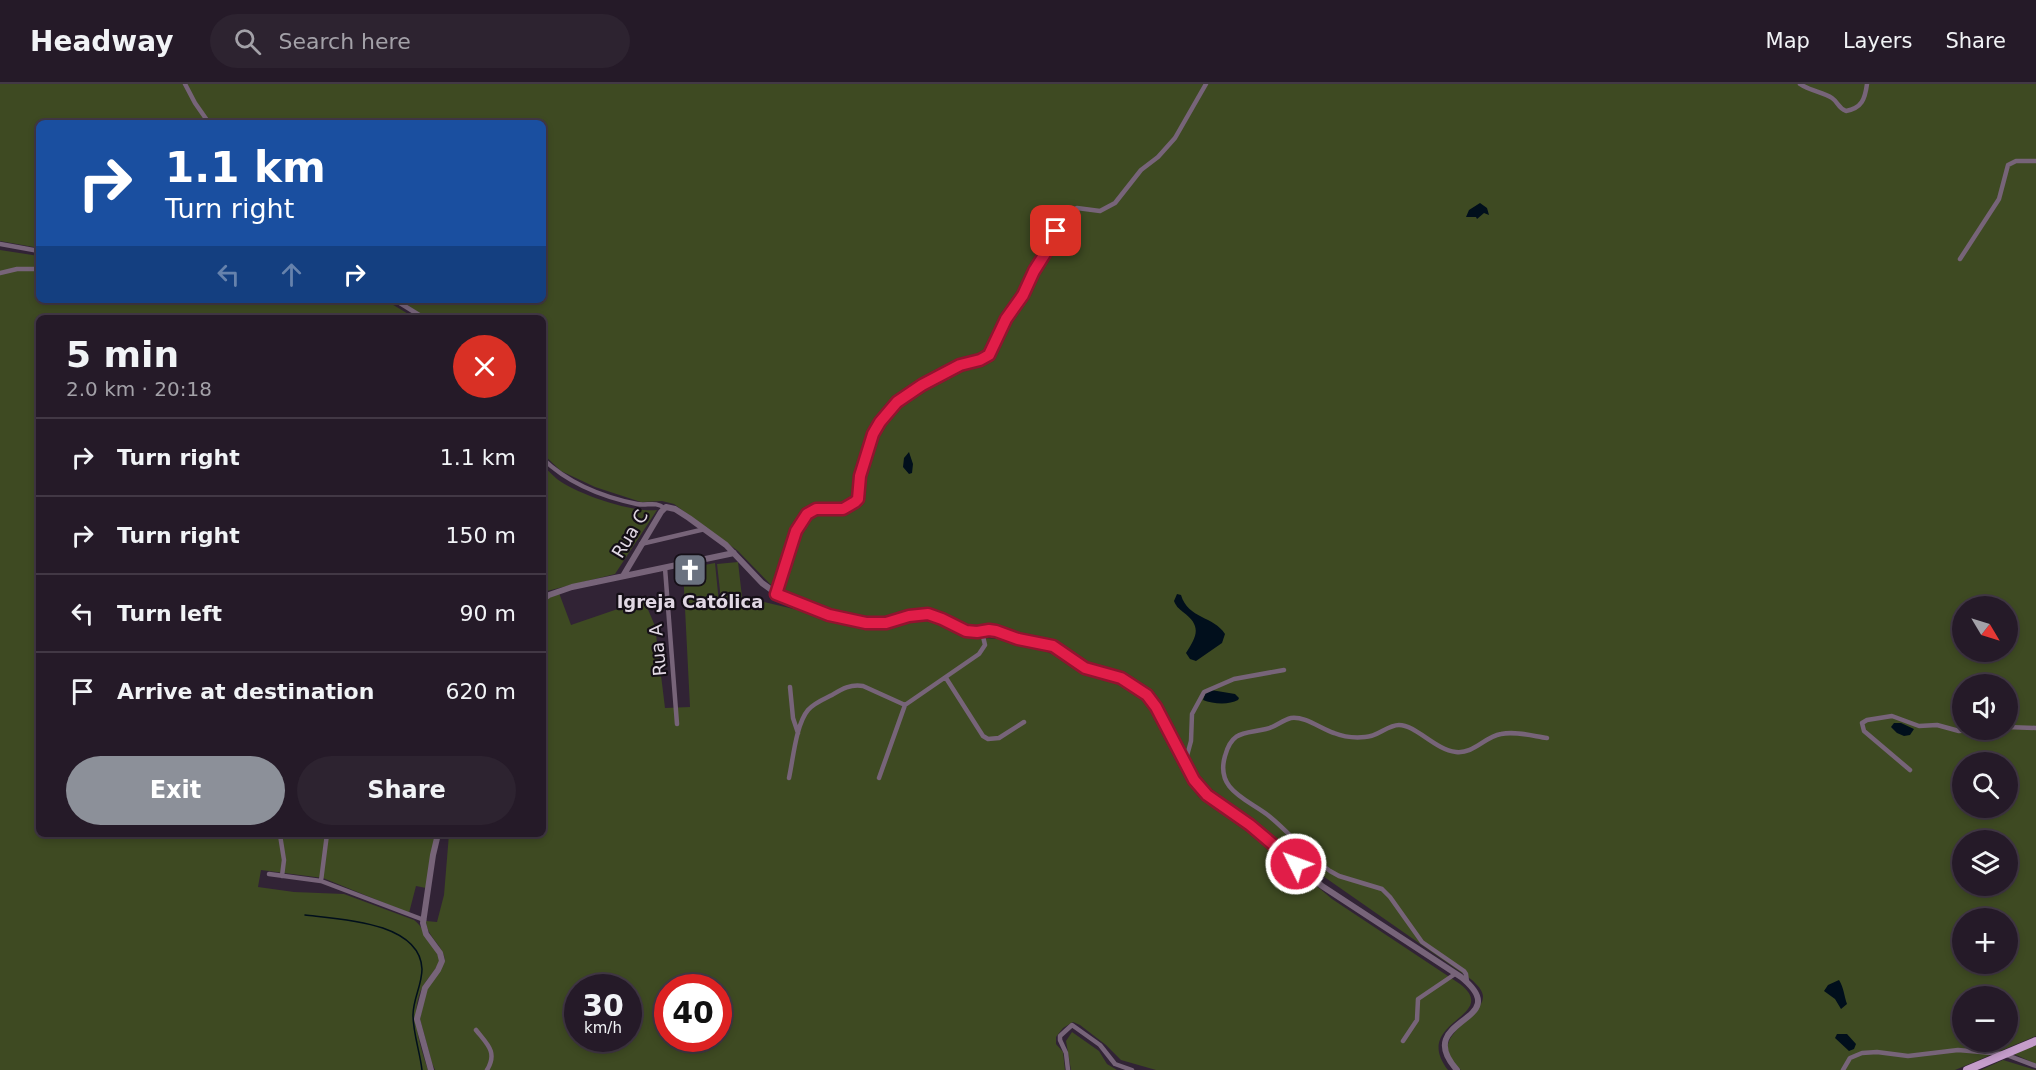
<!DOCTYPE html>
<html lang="en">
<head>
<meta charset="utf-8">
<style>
  :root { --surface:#251a28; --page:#2d2330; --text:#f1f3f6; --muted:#a3a1a8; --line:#423845; --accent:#8c9099 }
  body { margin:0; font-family:"DejaVu Sans",sans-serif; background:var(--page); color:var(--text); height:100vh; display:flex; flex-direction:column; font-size:22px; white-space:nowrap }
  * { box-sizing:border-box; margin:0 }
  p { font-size:20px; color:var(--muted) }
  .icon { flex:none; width:33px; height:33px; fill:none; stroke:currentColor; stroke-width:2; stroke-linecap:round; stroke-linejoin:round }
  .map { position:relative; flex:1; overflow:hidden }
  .details { position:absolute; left:36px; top:231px; width:510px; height:522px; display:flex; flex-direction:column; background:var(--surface); border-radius:9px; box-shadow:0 3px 9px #0003,0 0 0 2px var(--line) }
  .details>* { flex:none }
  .banner { position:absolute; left:36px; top:36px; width:510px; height:183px; border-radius:9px; box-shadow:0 3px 9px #0003,0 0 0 2px var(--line); background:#1a4fa0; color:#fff; overflow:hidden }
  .needle { width:39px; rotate:128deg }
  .controls { position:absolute; left:1952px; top:512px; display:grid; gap:12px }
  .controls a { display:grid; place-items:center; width:66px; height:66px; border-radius:50%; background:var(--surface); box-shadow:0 3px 9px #0003,0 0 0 2px var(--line); font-size:30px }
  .speed { position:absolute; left:564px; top:890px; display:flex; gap:12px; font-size:30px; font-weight:700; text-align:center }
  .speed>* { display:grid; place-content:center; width:78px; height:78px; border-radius:50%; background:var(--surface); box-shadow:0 3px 9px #0003,0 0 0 2px var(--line); line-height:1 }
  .speed small { font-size:15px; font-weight:400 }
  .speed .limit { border:9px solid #d22; background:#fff; color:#111 }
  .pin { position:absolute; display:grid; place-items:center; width:51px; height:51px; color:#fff; margin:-26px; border-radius:12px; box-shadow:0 3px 9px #0006 }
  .me { position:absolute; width:66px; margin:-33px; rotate:312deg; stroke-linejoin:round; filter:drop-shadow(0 0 4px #0008) }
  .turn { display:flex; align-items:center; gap:21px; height:126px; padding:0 30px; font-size:27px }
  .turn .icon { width:78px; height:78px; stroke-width:2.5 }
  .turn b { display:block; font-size:42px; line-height:51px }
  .lanes { display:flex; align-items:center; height:57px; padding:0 30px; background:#0003; justify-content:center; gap:30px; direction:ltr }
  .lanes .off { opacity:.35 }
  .round { display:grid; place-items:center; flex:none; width:63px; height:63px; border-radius:32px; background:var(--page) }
  .head { display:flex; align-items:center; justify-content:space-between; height:102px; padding:0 30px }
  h1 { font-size:36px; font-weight:600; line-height:45px }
  .cta { display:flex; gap:12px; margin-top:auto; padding:12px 30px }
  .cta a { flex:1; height:69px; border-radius:36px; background:var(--accent); color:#fff; font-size:24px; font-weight:600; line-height:69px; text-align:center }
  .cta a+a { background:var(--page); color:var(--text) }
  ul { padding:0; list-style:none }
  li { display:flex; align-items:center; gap:18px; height:78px; padding:0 30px; border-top:2px solid var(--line) }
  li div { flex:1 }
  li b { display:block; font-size:22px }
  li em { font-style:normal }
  header { display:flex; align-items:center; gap:36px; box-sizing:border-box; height:84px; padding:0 30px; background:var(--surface); border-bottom:2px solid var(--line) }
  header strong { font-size:28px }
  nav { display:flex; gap:33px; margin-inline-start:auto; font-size:21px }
  .search { width:420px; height:54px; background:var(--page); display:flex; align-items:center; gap:15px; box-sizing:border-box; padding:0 21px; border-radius:33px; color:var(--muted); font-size:22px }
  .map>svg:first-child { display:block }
  .green { fill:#3e4a22; fill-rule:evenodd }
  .water { fill:#010f1c }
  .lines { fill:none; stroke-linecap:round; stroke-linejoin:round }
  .stream { stroke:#010f1c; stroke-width:1.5 }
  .minor { stroke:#776479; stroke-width:4.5 }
  .tertiary { stroke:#776479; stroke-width:6 }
  .primary { stroke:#c59dcb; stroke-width:8 }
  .route-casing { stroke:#92132f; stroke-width:15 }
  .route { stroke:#e11d48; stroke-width:10 }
  .labels { text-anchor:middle; stroke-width:4.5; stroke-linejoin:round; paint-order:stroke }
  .street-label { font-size:18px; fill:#e1d8e4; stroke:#150f17 }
  .poi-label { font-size:18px; font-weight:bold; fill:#e1d8e4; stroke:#150f17 }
</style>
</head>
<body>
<header>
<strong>Headway</strong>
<div class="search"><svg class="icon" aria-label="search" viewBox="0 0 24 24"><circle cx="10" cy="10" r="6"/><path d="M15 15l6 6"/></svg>Search here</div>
<nav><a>Map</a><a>Layers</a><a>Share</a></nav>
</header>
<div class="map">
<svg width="2036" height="986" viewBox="0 0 2036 986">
  <rect width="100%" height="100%" fill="#312335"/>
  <path class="green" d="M0,0H2036V952L1955,986H1461C1421,952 1484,936 1483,912C1482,905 1477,901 1472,896L1310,783L1205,700L1190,677L1160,620L1151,607L1141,599L1127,591L1084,579L1059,562L1050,557L1023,553L996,542L975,544L930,527L917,526L878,535L857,533L810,521L784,510L774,504L738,467L674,420L662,417L641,418L595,403L561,387L543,370V234H427L400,216H543V39H39V164L0,157ZM1962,522H2007V567H1962ZM1962,600H2007V645H1962ZM1962,678H2007V723H1962ZM1962,756H2007V801H1962ZM1962,834H2007V879H1962ZM1962,912H2007V957H1962Z
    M0,166L39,172V216H385L415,234H39V750H435L426,804L416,802L409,829L323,794L261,786L258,803L294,808L344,810L414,836C422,841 434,865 440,874C437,886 429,892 423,902C409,929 419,959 428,986H0Z
    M543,382C548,386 552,391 557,395C577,410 632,429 657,426L615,490L543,508Z
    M738,478L742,513L721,516L717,480Z
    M715,479L719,519L751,515L870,543H885L909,535L923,534L940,539L967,553L999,555L1040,565L1057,572L1087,591L1119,597L1147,618L1198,712L1255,750L1332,815L1460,900C1502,933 1410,937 1448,986H1156L1121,976L1106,961L1080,941L1073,938L1063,944L1056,953V960L1063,968L1065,986H435L432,979L420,935L426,907L445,877C444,861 427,854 426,837L437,838L444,811L449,750H543V517L559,509L571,541L644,516L655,542L665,624L690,623L683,485ZM578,903H628V954H578ZM668,903H718V954H668Z
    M1072,948L1099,967L1107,980L1117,986H1071L1066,957Z
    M2036,961V980L2014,970Z
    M2003,976L2036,986H1981Z"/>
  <path class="water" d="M1480,119L1487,124L1489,131L1484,129L1477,135L1476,133H1466L1469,126Z
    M909,368L913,380L912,389L909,390L903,383L904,374Z
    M1177,510L1181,511C1188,535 1214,532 1225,550L1222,559L1196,577L1190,575L1186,569C1197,552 1202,542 1183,528C1178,524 1176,522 1174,517Z
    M1211,606L1235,610L1239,614L1238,616C1229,621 1213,620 1203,616L1205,610Z
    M1894,639H1901L1914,645L1910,651L1904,652L1897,649L1891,643Z
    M1839,896C1844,904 1844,912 1847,920L1841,925L1835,915L1824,907L1828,901Z
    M1837,950H1847L1856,960L1854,965L1849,967L1835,954Z"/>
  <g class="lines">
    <path class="stream" d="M305,831C340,835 420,838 422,885C422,901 413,915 413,931C413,949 420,968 422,986"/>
    <path class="minor" d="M185,0L195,19L209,39
      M1800,0C1810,7 1823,8 1832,14C1838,18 1838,24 1846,27C1862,24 1865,15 1867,0
      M0,160L39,167
      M1960,175L1999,115L2008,81L2016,77H2036
      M0,189L17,185H39
      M395,216L424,234
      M543,375C568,399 603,413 637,420C647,422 656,417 664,424
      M641,460L705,445
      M665,484L677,640
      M776,510L796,447L807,430L816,425H843L851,422L858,415L860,392L871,355L876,344L891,324L907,310L947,287L965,279L980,277L989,271L1006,235L1023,211L1034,187L1051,160L1063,133L1077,124L1100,127L1115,119L1141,86L1158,73L1175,54L1206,0
      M946,594L983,652L988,655L999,654L1024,638
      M790,603L793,634L798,649
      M2007,643L2036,644
      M1185,679L1191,657L1192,630L1204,608L1234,595L1284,586
      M1910,686L1864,647L1862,639L1867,636L1892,632L1919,642L1937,641L1959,647L1985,645
      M789,694C793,676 796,640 808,626C814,619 824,615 832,611C842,605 850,600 863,602L905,621
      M879,694L905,621L979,570L985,561L982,548
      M280,751L284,776L282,792
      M269,790L321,797L424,836
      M321,797L327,750
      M1467,898L1466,890L1464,887L1422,858L1390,813L1382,805L1339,792L1330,787C1307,771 1290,749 1269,732C1247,715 1215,706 1225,672C1232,646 1245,650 1266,645C1276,643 1282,636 1291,634C1305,632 1321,645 1334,649C1344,653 1355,654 1365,653C1378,653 1387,641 1399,641C1416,641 1435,666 1456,668C1474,670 1484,653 1501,650C1516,647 1533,652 1547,654
      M476,946C487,960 498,968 487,986
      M1403,957L1417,936L1418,915L1455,890
      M1068,986L1066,969L1060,956V952L1072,941L1100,961L1115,980L1132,986
      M1843,986L1850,974L1862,969L1877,968L1908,972L1958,966L2004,970L2036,982"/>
    <path class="tertiary" d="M623,492L661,428L666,423L675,425L689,434L726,461L762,499L784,515L829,531L866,539H886L919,530L936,532L966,547L977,548L996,547L1018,555L1053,562L1085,584L1116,592L1127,597L1147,611L1156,623L1194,696L1207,711L1250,741L1322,802L1461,893C1518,939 1410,933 1457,986
      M543,515L549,511L572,503L734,469
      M431,986L417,935L425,904L438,886L442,877L440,869L426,850L423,839L433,771L438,750"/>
    <path class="primary" d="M1967,986L2036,957"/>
  </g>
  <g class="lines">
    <defs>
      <path id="route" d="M1056,147L1051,160L1034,187L1023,211L1006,235L989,271L980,276L960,281L922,301L897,318L880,338L873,350L860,392L858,415L855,418L843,425H816L807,430L796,447L776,510L829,531L866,539H886L909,532L928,530L942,535L966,547L977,548L989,546L996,547L1018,555L1053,562L1085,584L1121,594L1147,611L1156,623L1194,696L1207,711L1250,741L1296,780"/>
    </defs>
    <use href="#route" class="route-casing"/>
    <use href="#route" class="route"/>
  </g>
  <defs>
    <symbol id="church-square" viewBox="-11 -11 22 22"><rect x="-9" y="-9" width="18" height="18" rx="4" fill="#6b7280" stroke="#150f17"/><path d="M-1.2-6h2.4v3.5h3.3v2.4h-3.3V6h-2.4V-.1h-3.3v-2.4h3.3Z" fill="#fff"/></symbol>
  </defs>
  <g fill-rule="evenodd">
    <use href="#church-square" x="671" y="467" width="38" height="38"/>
  </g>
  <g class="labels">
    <g class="street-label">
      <text transform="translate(630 450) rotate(-59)" y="6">Rua C</text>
      <text transform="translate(658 566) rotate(-95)" y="6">Rua A</text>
    </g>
    <g class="poi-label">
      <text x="690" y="524">Igreja Católica</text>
    </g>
  </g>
</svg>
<div class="controls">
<a><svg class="needle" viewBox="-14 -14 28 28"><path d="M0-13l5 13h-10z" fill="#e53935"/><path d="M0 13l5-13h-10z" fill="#a3a1a8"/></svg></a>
<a><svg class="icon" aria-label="sound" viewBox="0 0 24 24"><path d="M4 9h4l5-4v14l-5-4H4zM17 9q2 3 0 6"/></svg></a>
<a><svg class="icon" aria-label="search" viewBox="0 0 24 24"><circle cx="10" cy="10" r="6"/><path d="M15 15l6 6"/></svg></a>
<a><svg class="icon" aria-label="layers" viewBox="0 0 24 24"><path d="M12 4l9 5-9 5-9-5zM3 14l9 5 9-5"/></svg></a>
<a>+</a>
<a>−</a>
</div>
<div class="speed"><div>30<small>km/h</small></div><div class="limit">40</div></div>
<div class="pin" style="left:1056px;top:147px;background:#d93025"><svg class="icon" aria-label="arrive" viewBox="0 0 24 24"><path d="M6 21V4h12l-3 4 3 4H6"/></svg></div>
<svg class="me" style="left:1296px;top:780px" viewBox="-20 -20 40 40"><circle r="17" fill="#e11d48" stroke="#fff" stroke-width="3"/><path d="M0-11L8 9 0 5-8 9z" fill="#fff"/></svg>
<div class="banner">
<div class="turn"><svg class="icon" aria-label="right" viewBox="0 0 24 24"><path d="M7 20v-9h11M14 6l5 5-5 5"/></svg><div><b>1.1 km</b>Turn right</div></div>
<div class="lanes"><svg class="icon off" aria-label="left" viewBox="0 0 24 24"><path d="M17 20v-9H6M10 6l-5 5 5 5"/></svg><svg class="icon off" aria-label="ahead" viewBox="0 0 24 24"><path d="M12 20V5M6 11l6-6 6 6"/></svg><svg class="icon" aria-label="right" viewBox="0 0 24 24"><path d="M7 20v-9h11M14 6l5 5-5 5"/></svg></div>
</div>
<section class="details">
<div class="head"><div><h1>5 min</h1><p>2.0 km · 20:18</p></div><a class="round" style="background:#d93025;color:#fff"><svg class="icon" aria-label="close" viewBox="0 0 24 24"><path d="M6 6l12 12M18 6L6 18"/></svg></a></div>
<ul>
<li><svg class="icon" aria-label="right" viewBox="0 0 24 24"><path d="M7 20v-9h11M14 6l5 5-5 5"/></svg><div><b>Turn right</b></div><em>1.1 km</em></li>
<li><svg class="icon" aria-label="right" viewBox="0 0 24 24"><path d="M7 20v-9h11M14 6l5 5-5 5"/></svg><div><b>Turn right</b></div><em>150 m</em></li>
<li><svg class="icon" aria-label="left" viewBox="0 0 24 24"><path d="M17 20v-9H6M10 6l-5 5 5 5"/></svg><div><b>Turn left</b></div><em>90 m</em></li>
<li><svg class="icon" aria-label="arrive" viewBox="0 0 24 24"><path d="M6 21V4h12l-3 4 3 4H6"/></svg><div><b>Arrive at destination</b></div><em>620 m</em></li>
</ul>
<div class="cta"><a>Exit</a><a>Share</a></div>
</section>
</div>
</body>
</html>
